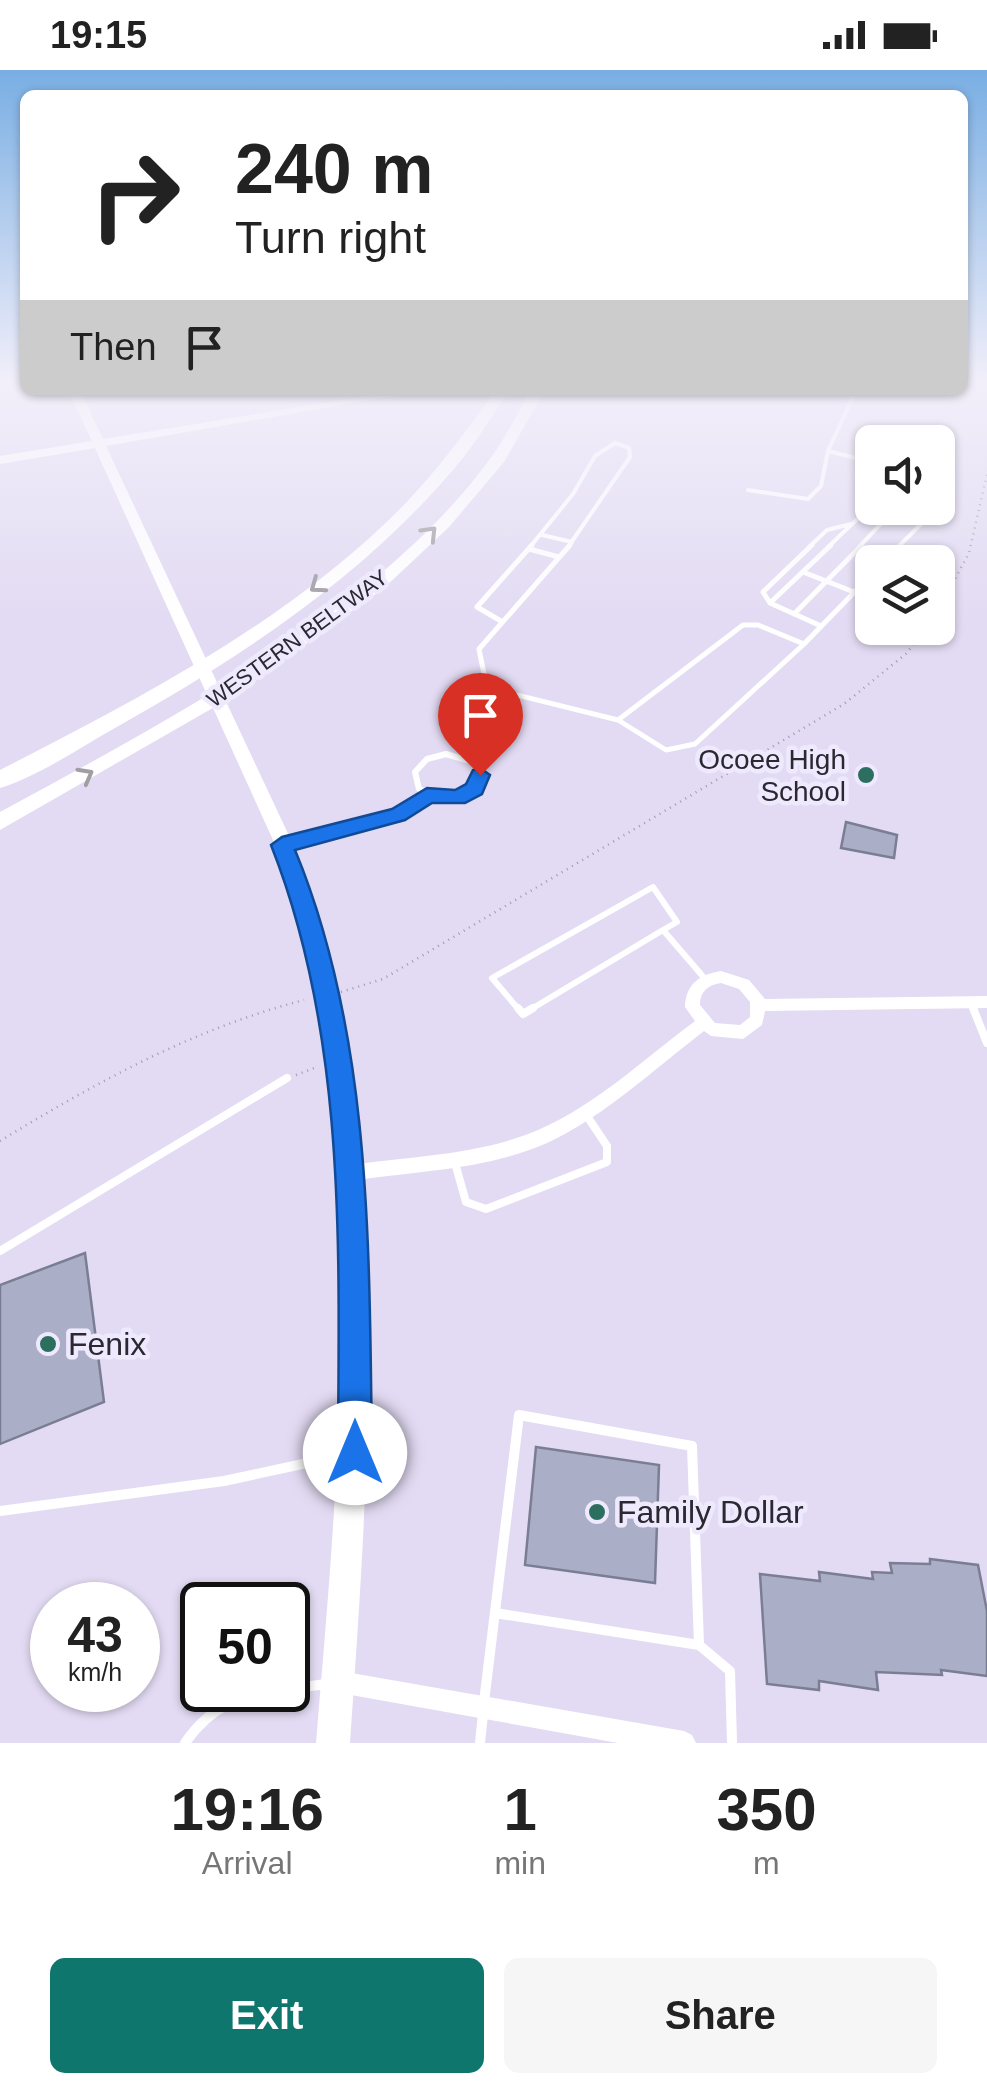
<!DOCTYPE html>
<html lang="en">
<head>
<meta charset="utf-8">
<style>
  :root { --surface:#fff; --page:#f6f6f6; --text:#222; --muted:#767676; --accent:#0f766e }
  body { margin:0; font-family:Helvetica,sans-serif; background:var(--page); color:var(--text); height:100vh; display:flex; flex-direction:column; font-size:38px; white-space:nowrap }
  * { box-sizing:border-box; margin:0 }
  p { font-size:32px; color:var(--muted) }
  .icon { flex:none; width:55px; height:55px; fill:none; stroke:currentColor; stroke-width:2; stroke-linecap:round; stroke-linejoin:round }
  .map { position:relative; height:1673px; overflow:hidden }
  .drawer { display:flex; flex-direction:column; background:var(--surface); flex:1 }
  .drawer>* { flex:none }
  .hud { position:absolute; left:20px; top:20px; width:948px; height:305px; border-radius:15px; box-shadow:0 2px 8px #0004; background:#fff; color:var(--text); overflow:hidden }
  .buttons { position:absolute; left:855px; top:355px; display:grid; gap:20px }
  .buttons a { display:grid; place-items:center; width:100px; height:100px; border-radius:15px; background:var(--surface); box-shadow:0 2px 8px #0004; font-size:50px }
  .speed { position:absolute; left:30px; top:1512px; display:flex; gap:20px; font-size:50px; font-weight:700; text-align:center }
  .speed>* { display:grid; place-content:center; width:130px; height:130px; border-radius:50%; background:var(--surface); box-shadow:0 2px 8px #0004; line-height:1 }
  .speed small { font-size:25px; font-weight:400 }
  .speed .limit { border:5px solid #111; border-radius:15px; background:#fff; color:#111 }
  .pin { position:absolute; display:grid; place-items:center; width:85px; height:85px; color:#fff; margin:-102px -42px; border-radius:50% 50% 50% 0; rotate:-45deg; box-shadow:0 0 10px #0007 }
  .pin .icon { rotate:45deg }
  .me { position:absolute; width:110px; margin:-55px; rotate:0deg; stroke-linejoin:round; filter:drop-shadow(0 0 8px #0008) }
  .turn { display:flex; align-items:center; gap:35px; height:210px; padding:0 50px; font-size:45px }
  .turn .icon { width:130px; height:130px; stroke-width:2.5 }
  .turn b { display:block; font-size:70px; line-height:85px }
  .then { display:flex; align-items:center; height:95px; padding:0 50px; background:#0003; gap:20px; font-size:38px }
  .eta { display:flex; justify-content:space-evenly; align-items:center; height:170px; text-align:center }
  .eta b { font-size:60px; font-weight:600; line-height:70px }
  .primary-button { display:flex; gap:20px; margin-top:auto; padding:20px 50px }
  .primary-button a { flex:1; height:115px; border-radius:15px; background:var(--accent); color:#fff; font-size:40px; font-weight:600; line-height:115px; text-align:center }
  .primary-button a+a { background:var(--page); color:var(--text) }
  .status { display:flex; justify-content:space-between; align-items:center; height:70px; padding:0 50px; background:var(--surface); direction:ltr }
  .status svg { height:28px; fill:currentColor }
  .map>svg:first-child { display:block }
  .building { fill:#aaafc7; stroke:#7a7e95; stroke-width:2.5 }
  .lines { fill:none; stroke-linecap:round; stroke-linejoin:round }
  .path { stroke:#a09aad; stroke-width:2.5; stroke-dasharray:1 5; stroke-linecap:butt }
  .lane-far4 { stroke:#fff; stroke-width:4 }
  .lane-far3 { stroke:#fff; stroke-width:5 }
  .lane-far2 { stroke:#fff; stroke-width:6 }
  .lane-far1 { stroke:#fff; stroke-width:8 }
  .lane { stroke:#fff; stroke-width:10 }
  .street { fill:#fff; fill-rule:evenodd }
  .secondary { fill:#fff; fill-rule:evenodd }
  .highway { fill:#fff; fill-rule:evenodd }
  .oneway { stroke:#a09ea3 }
  .route { fill:#1a73e8; stroke:#114b97; stroke-width:2.5 }
  .poi-dot { fill:#2c6f60; stroke:#efe9fd; stroke-width:4 }
  .labels { text-anchor:middle; stroke-width:9; stroke-linejoin:round; paint-order:stroke }
  .far-street-label { font-size:22px; fill:#2b2832; stroke:#efe9fd }
  .poi-label { font-size:28px; fill:#2b2832; stroke:#efe9fd; text-anchor:end }
  .near-poi-label { font-size:32px; fill:#2b2832; stroke:#efe9fd; text-anchor:start }
</style>
</head>
<body>
<div class="status"><b>19:15</b><svg viewBox="0 0 49 12"><path d="M0 12V9h3v3zM5 12V6h3v6zM10 12V3h3v9zM15 12V0h3v12zM26 1h20v11H26zM47 4h2v5h-2z"/></svg></div>
<div class="map">
<svg width="987" height="1673" viewBox="0 0 987 1673">
  <rect width="100%" height="100%" fill="#e3dbf3"/>
  <path class="building" d="M846,752L897,765L894,788L841,778Z
    M85,1183L104,1332L0,1374V1215Z
    M536,1377L659,1395L655,1513L525,1495Z
    M930,1489L978,1495L987,1541V1606L941,1600L942,1605L876,1602L878,1620L819,1611V1620L767,1614L760,1504L820,1511L819,1502L873,1509L872,1502L892,1503L890,1493L930,1494Z"/>
  <g class="lines">
    <path class="path" d="M938,540L969,483L987,404
      M341,922L383,909L844,634L907,583L925,558
      M296,1005L317,997
      M0,1071C97,1012 193,959 304,930"/>
    <path class="lane-far4" d="M828,381L856,320
      M938,417L942,425L938,437
      M748,420L808,429L821,416L828,381L872,392
      M542,465L572,472
      M530,477L573,424L595,386L615,373L629,378L630,387L568,477
      M809,477L827,460L851,454
      M828,477L872,435
      M859,477C886,450 887,437 927,448
      M898,477L937,438"/>
    <path class="lane-far3" d="M529,479L559,487
      M884,492L901,475
      M803,502L854,522
      M770,533L763,522L812,475
      M794,544L862,475
      M501,551L477,537L532,475
      M821,556L770,533L831,475
      M505,622L618,650L666,680L695,674L804,574L872,504
      M618,650L743,555H758L804,574
      M466,683L505,622L484,604L479,579L570,475"/>
    <path class="lane-far2" d="M446,684L473,692L479,703L473,720L441,728L419,719L415,702L427,689Z
      M464,686L468,680
      M283,775C332,764 388,759 427,725
      M663,860L706,910
      M971,934L974,941
      M520,941L492,908L653,817L677,852L663,860
      M528,941L663,860"/>
    <path class="lane-far1" d="M518,938L523,944L533,938
      M973,938L987,973
      M455,1093L466,1132L486,1139L607,1092V1076L585,1043
      M0,1181L287,1008"/>
    <path class="lane" d="M0,1441L224,1411L344,1385
      M495,1543L699,1575
      M288,1619L326,1614
      M484,1632L519,1345L692,1376L699,1575L730,1601L732,1673
      M185,1673C210,1637 237,1626 279,1620
      M480,1673L483,1644"/>
    <path class="street" d="M721,901L749,910L765,929L987,926V938L765,941L762,955L743,969L711,966L704,961C653,1000 605,1046 547,1073C486,1100 415,1101 350,1111L344,1109L342,1103L344,1097L350,1095C412,1086 480,1085 538,1060C596,1035 644,989 695,951L685,937C686,914 699,905 721,901ZM721,913L739,919L750,932V947L740,955L715,953L700,935C700,921 708,915 721,913Z
      M340,1601L684,1661L692,1665L696,1673H618L340,1623L332,1620L329,1612L332,1604Z"/>
    <path class="secondary" d="M68,320H80L103,369L402,320H428L106,376L291,770C396,1047 370,1383 350,1673H316C340,1385 373,1048 273,770L95,378L0,394V386L92,371Z"/>
    <path class="highway" d="M495,320H509C494,343 479,368 462,389C368,504 243,586 115,658C79,678 39,706 0,718V700C141,628 287,552 400,439C436,402 466,362 495,320Z
      M531,320H545L504,392L449,457L384,518L232,627L0,760V742C162,654 384,538 492,386C507,365 518,342 531,320Z"/>
  </g>
  <defs><path id="oneway-chevron" d="M-2-3.5L2.5 0L-2 3.5" fill="none" stroke-width="1.6" stroke-linecap="round" stroke-linejoin="round" transform="scale(2.5)"/></defs>
  <g class="oneway">
    <use href="#oneway-chevron" transform="translate(430 463) rotate(-46)"/>
    <use href="#oneway-chevron" transform="translate(317 516) rotate(144)"/>
    <use href="#oneway-chevron" transform="translate(86 705) rotate(-29)"/>
  </g>
  <linearGradient id="sky" x2="0" y2="1"><stop stop-color="#79aee3"/><stop offset="0.57" stop-color="#f2effa"/><stop offset="1" stop-color="#f2effa" stop-opacity="0"/></linearGradient>
  <rect width="987" height="547" fill="url(#sky)"/>
  <path class="route" d="M480,698L490,705L482,724L465,733H432L405,750L295,780C373,969 369,1182 372,1383L367,1395L355,1399L343,1395L338,1383C339,1180 347,967 271,775L282,767L392,739L427,718L455,720L466,714L473,700Z"/>
  <g class="poi-dot">
    <circle cx="866" cy="705" r="10"/>
    <circle cx="48" cy="1274" r="10"/>
    <circle cx="597" cy="1442" r="10"/>
  </g>
  <g class="labels">
    <g class="far-street-label">
      <text transform="translate(297 568) rotate(-36)" y="8">WESTERN BELTWAY</text>
    </g>
    <g class="poi-label">
      <text x="846" y="699">Ocoee High<tspan x="846" dy="32">School</tspan></text>
    </g>
    <g class="near-poi-label">
      <text x="68" y="1285">Fenix</text>
      <text x="617" y="1453">Family Dollar</text>
    </g>
  </g>
</svg>
<div class="buttons">
<a><svg class="icon" aria-label="sound" viewBox="0 0 24 24"><path d="M4 9h4l5-4v14l-5-4H4zM17 9q2 3 0 6"/></svg></a>
<a><svg class="icon" aria-label="layers" viewBox="0 0 24 24"><path d="M12 4l9 5-9 5-9-5zM3 14l9 5 9-5"/></svg></a>
</div>
<div class="speed"><div>43<small>km/h</small></div><div class="limit">50</div></div>
<div class="pin" style="left:480px;top:705px;background:#d93025"><svg class="icon" aria-label="arrive" viewBox="0 0 24 24"><path d="M6 21V4h12l-3 4 3 4H6"/></svg></div>
<svg class="me" style="left:355px;top:1383px" viewBox="-20 -20 40 40"><circle r="19" fill="#fff"/><path d="M0-13L10 11 0 6-10 11z" fill="#1a73e8"/></svg>
<div class="hud">
<div class="turn"><svg class="icon" aria-label="right" viewBox="0 0 24 24"><path d="M7 20v-9h11M14 6l5 5-5 5"/></svg><div><b>240 m</b>Turn right</div></div>
<div class="then">Then<svg class="icon" aria-label="arrive" viewBox="0 0 24 24"><path d="M6 21V4h12l-3 4 3 4H6"/></svg></div>
</div>
</div>
<section class="drawer">
<div class="eta">
<div><b>19:16</b><p>Arrival</p></div>
<div><b>1</b><p>min</p></div>
<div><b>350</b><p>m</p></div>
</div>
<div class="primary-button"><a>Exit</a><a>Share</a></div>
</section>
</body>
</html>
